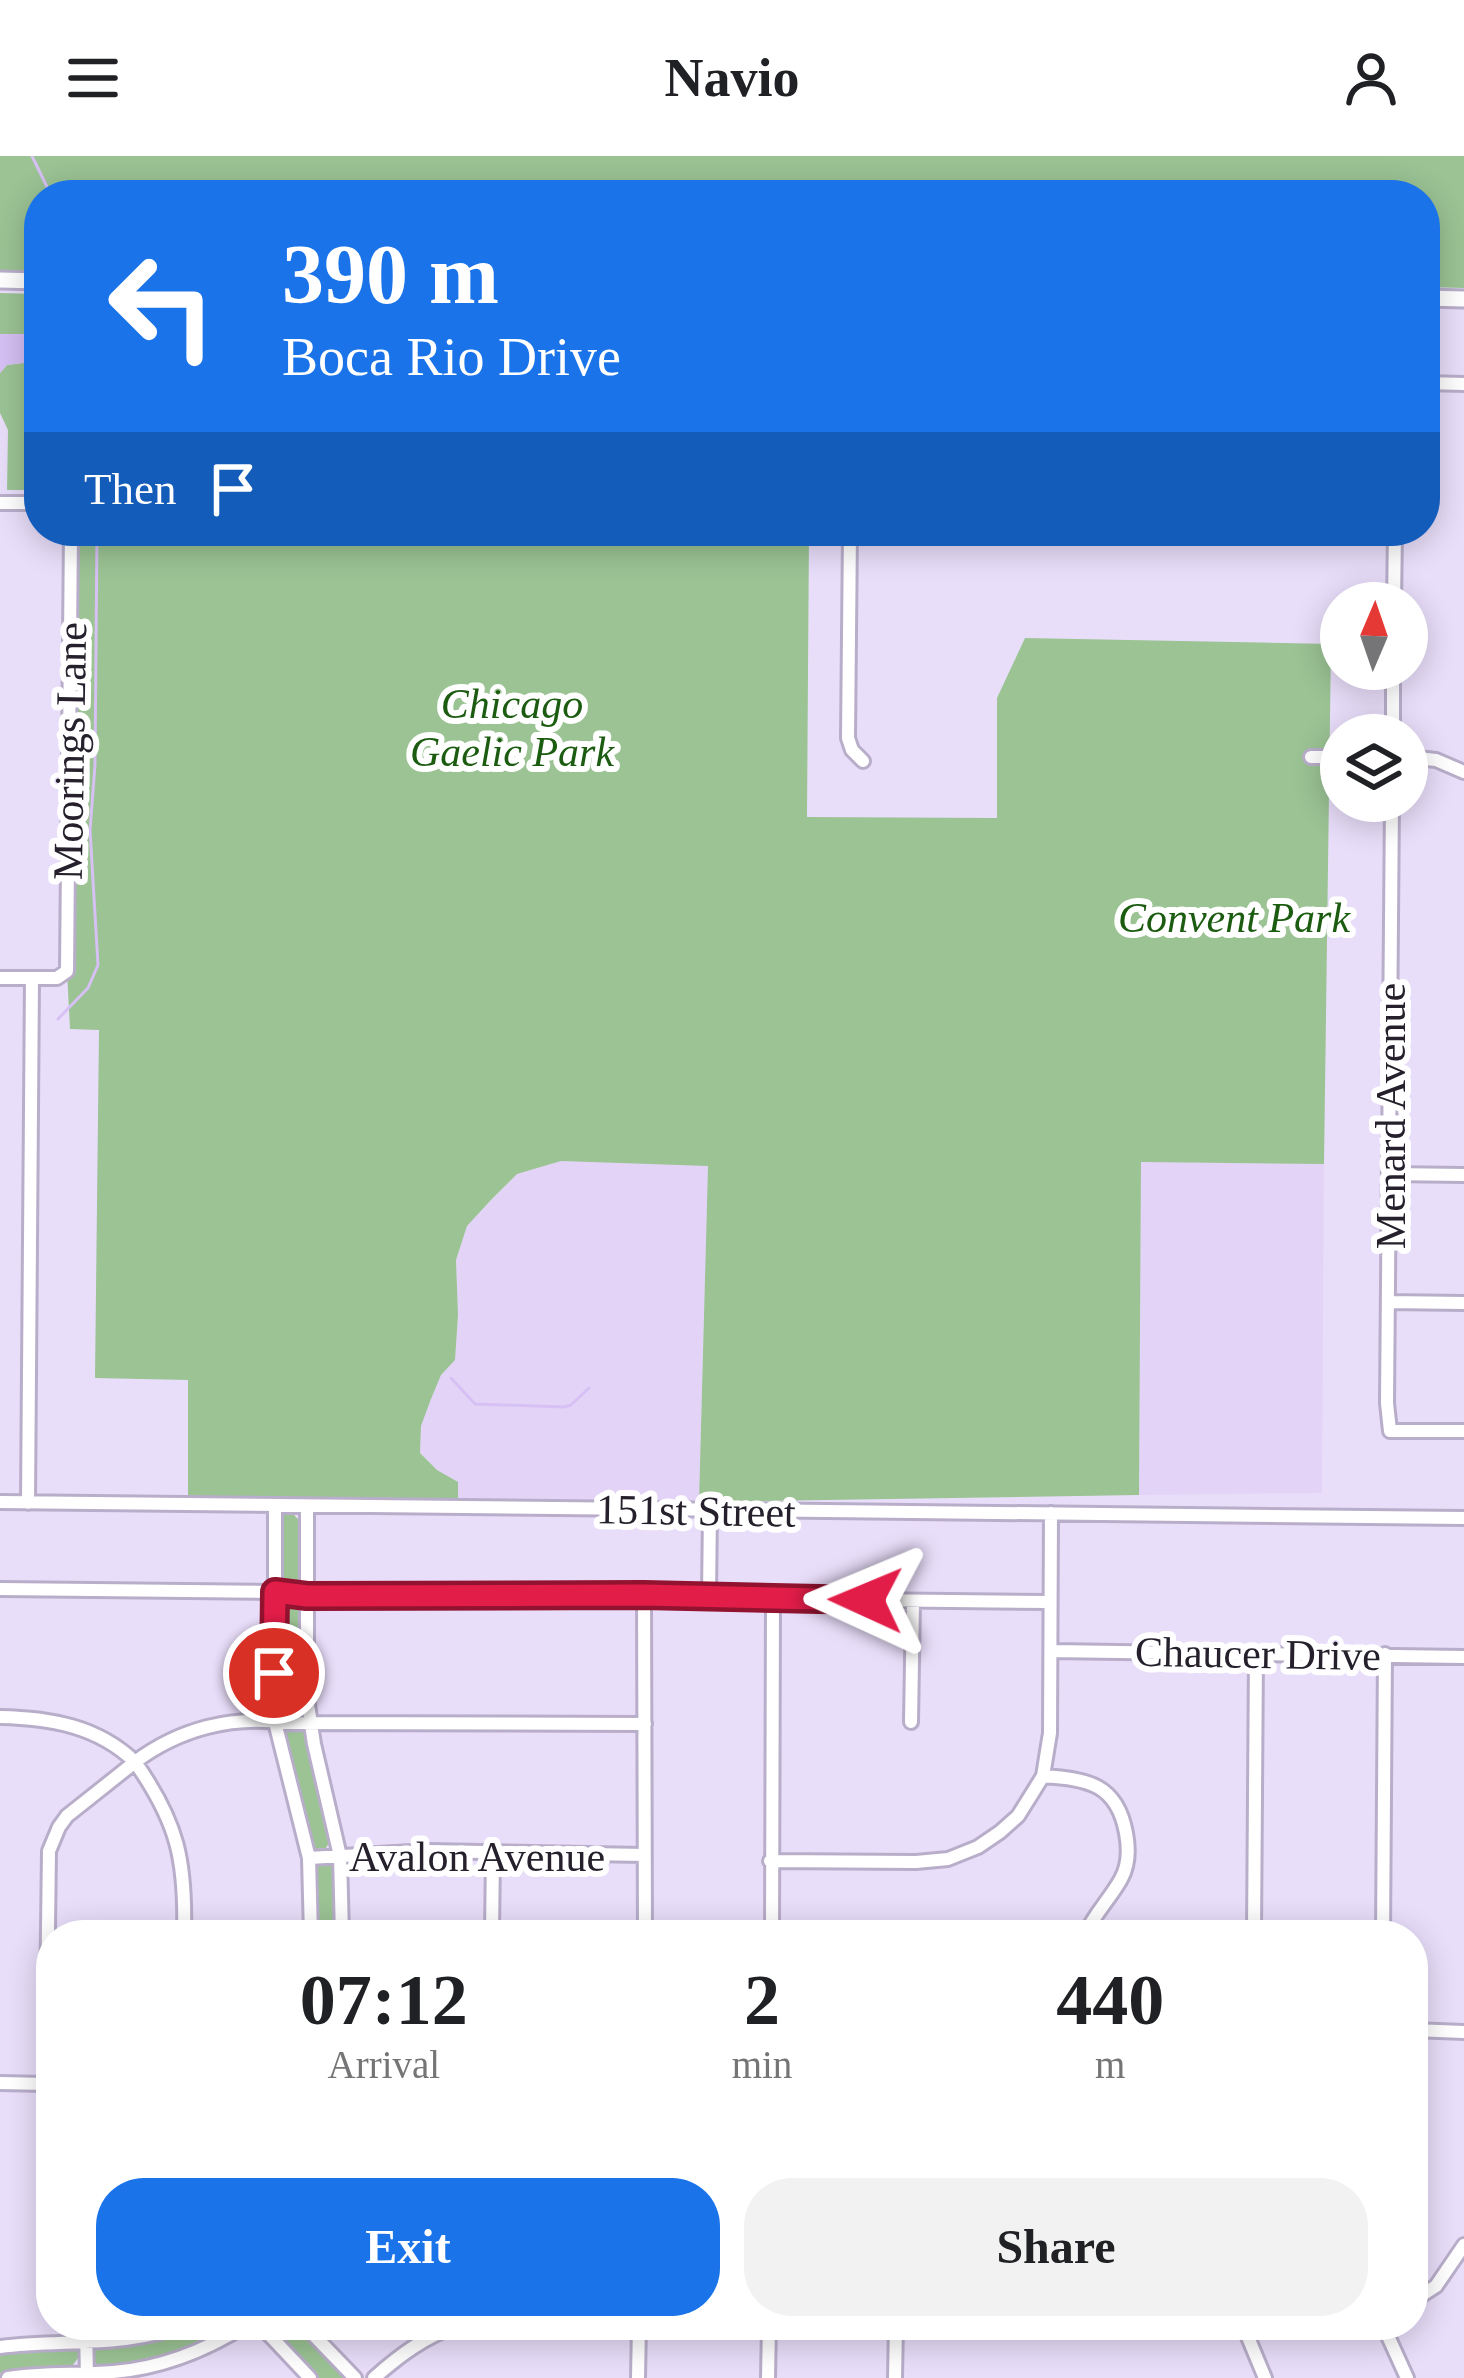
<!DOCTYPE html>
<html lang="en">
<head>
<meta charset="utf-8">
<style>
  :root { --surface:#fff; --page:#f2f2f2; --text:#202124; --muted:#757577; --accent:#1a73e8 }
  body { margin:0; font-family:"Times New Roman",serif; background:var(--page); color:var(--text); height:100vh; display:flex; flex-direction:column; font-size:45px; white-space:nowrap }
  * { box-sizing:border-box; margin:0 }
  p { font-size:39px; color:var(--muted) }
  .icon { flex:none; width:66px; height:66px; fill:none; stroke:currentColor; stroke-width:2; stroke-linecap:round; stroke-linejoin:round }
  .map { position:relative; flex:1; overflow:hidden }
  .panel { position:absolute; left:36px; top:1764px; width:1392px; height:420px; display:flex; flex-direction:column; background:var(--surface); border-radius:48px; box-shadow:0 6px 30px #0003 }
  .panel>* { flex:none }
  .hud { position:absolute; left:24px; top:24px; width:1416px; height:366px; border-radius:48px; box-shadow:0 6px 30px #0003; background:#1a73e8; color:#fff; overflow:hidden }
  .needle { width:78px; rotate:2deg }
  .tools { position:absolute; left:1320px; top:426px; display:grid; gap:24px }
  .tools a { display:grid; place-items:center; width:108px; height:108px; border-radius:50%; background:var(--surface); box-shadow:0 6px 30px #0003; font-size:60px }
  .pin { position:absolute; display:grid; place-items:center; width:102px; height:102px; color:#fff; margin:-51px; border:6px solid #fff; border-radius:50%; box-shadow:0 3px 12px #0007 }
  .me { position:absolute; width:132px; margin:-66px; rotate:271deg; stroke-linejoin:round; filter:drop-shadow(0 0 9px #0008) }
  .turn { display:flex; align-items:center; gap:42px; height:252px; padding:0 60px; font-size:54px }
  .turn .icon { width:156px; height:156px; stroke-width:2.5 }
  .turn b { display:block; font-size:84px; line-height:102px }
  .then { display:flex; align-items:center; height:114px; padding:0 60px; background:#0003; gap:24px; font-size:45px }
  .eta { display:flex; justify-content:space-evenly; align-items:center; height:204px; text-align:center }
  .eta b { font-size:72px; font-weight:700; line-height:84px }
  .cta { display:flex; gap:24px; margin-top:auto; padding:24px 60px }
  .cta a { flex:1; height:138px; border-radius:48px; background:var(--accent); color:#fff; font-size:48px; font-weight:700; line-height:138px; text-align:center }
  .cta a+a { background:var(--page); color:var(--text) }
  header { display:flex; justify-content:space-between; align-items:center; height:156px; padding:0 60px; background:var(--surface); font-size:54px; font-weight:700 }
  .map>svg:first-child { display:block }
  .built { fill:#e3d4f7 }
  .green { fill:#9bc394 }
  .water { fill:#d6c0f4 }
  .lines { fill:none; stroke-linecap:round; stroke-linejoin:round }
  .stream { stroke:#d6c0f4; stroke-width:3 }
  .minor-casing { stroke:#b9aeca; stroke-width:18 }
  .major-casing { stroke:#b9aeca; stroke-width:21 }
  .minor { stroke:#fff; stroke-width:12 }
  .major { stroke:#fff; stroke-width:15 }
  .route-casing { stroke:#92132f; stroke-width:30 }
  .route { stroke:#e11d48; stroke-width:21 }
  .labels { text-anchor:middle; stroke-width:12; stroke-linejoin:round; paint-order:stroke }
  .park-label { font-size:42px; font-style:italic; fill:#1b5c10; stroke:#fff }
  .street-label { font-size:42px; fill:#25202b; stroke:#fff }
</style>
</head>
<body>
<header><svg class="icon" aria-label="menu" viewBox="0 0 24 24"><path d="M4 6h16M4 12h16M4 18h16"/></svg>Navio<svg class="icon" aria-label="person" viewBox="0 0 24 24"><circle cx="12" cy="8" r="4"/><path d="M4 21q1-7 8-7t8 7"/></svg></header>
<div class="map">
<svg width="1464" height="2222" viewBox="0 0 1464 2222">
  <rect width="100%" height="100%" fill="#e9defa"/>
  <path class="built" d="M561,1005L708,1009L699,1346L458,1347V1326L437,1314L420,1297L421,1270L431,1243L441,1219L455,1203L458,1159L456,1104L467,1070L517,1018Z
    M1141,1006L1324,1008L1322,1337L1139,1339Z"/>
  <path class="green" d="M0,0H1464V132L1425,131V39H39V117L0,116Z
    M0,137L39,138V178H0Z
    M39,205V334H7L8,274L0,257V217L7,209Z
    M71,375H809L807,661L997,662V542L1025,482L1331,488L1324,1008L1141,1006L1139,1339L699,1346L708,1010L561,1005L517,1018L491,1044L467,1070L456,1104L458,1159L455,1204L441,1219L431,1243L421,1270L420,1297L437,1314L458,1326V1347L188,1341V1224L95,1222L99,874L70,873L67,815Z
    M284,1359H294L301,1366V1420L299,1426L290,1430L282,1427L278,1420L281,1362Z
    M284,1443L296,1444L302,1454V1549L298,1559H287L281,1554L280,1446Z
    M301,1572L308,1581L331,1683L326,1692L316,1693L310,1690L284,1584L287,1574Z
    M328,1706L336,1714L338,1779H314V1711Z
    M191,2169H236C190,2195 153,2205 101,2212C94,2208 89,2197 97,2190L169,2178Z
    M266,2169H299L348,2222H317Z
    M77,2190L79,2201L72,2210L0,2217V2195Z"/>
  <path class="water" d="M0,178H39V205L7,209L0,217Z"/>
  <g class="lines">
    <path class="stream" d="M32,0L51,39
      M58,863L88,832L98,809L90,674L95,609L97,375
      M451,1222L475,1248L564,1251L571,1249L589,1232"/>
    <defs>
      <path id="minor" d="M1425,227L1464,228
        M0,347H39
        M850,375L848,582L852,594L863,605
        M1394,447L1395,375
        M1393,579V513
        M1311,601H1341
        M1407,601L1436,604L1464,616
        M1392,645L1387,1247L1390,1275H1464
        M0,822H57L67,815L71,375
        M1389,1018L1464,1019
        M1388,1146L1464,1147
        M0,1346L1464,1362
        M28,1347L32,822
        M275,1349V1566L309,1702L311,1779
        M307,1350V1542L314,1588L340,1700L342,1779
        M0,1433L275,1436L306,1440L644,1439L773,1443L1050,1446
        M644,1439L645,1779
        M709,1440L710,1354
        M1051,1495L1464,1501
        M0,1561C50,1562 98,1570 135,1606C179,1573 232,1559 286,1567L645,1568
        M911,1566L913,1445
        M1043,1620C1088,1623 1117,1628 1126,1677C1129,1693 1129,1709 1121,1723C1110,1743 1094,1758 1085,1779
        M309,1702L428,1695L644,1699
        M770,1705L916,1706L948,1703L978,1691L1000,1676L1018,1660L1043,1620L1050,1577L1051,1357
        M492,1779L493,1696
        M772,1779L773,1443
        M1254,1779L1256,1497
        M1383,1779L1385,1498
        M1413,1874L1464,1876
        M0,1927L46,1928
        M51,2014L46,1980V1928L49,1695L59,1671L67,1660L135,1606C178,1667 186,1705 184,1779
        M1413,2145L1436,2130L1464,2089
        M86,2169L87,2222
        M260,2169L310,2222
        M304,2169L355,2222
        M1243,2169L1265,2222
        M1383,2169L1407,2222
        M0,2191C61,2183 126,2192 184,2169
        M8,2222C43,2216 77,2219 113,2216C162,2212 205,2195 246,2169
        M374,2222C400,2199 424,2181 458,2169
        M638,2222L639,2169
        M768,2222L769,2169
        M895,2222L896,2169"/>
      <path id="major" d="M0,124L39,125
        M1425,142L1464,143"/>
    </defs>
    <use href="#minor" class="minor-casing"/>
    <use href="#major" class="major-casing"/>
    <use href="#minor" class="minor"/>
    <use href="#major" class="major"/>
  </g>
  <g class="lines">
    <defs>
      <path id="route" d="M274,1517L275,1436L307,1440L644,1439L866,1444"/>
    </defs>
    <use href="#route" class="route-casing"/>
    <use href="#route" class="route"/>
  </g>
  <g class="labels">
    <g class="park-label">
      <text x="512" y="562">Chicago<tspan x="512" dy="48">Gaelic Park</tspan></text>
      <text x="1234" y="776">Convent Park</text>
    </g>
    <g class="street-label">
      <text transform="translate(69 595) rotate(-89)" y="15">Moorings Lane</text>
      <text transform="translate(1390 960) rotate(-90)" y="15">Menard Avenue</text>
      <text transform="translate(696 1354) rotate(1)" y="15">151st Street</text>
      <text transform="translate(1258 1497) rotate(1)" y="15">Chaucer Drive</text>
      <text x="477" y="1715">Avalon Avenue</text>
    </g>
  </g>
</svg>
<div class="tools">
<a><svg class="needle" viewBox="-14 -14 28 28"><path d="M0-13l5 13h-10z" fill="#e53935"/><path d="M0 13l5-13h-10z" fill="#757577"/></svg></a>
<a><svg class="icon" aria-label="layers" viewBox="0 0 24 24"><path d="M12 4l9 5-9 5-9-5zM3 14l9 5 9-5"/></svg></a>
</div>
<div class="pin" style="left:274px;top:1517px;background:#d93025"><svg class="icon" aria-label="arrive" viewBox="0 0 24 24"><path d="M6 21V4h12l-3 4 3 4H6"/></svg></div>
<svg class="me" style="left:866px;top:1444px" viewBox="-20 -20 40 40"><path d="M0-17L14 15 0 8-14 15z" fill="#e11d48" stroke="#fff" stroke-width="4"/></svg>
<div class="hud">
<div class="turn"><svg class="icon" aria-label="left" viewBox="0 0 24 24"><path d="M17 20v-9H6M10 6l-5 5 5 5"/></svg><div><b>390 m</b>Boca Rio Drive</div></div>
<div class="then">Then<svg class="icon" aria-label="arrive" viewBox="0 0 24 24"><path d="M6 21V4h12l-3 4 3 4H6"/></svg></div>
</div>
<section class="panel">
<div class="eta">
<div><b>07:12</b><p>Arrival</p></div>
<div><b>2</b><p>min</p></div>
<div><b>440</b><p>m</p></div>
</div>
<div class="cta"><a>Exit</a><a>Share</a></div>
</section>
</div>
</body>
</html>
